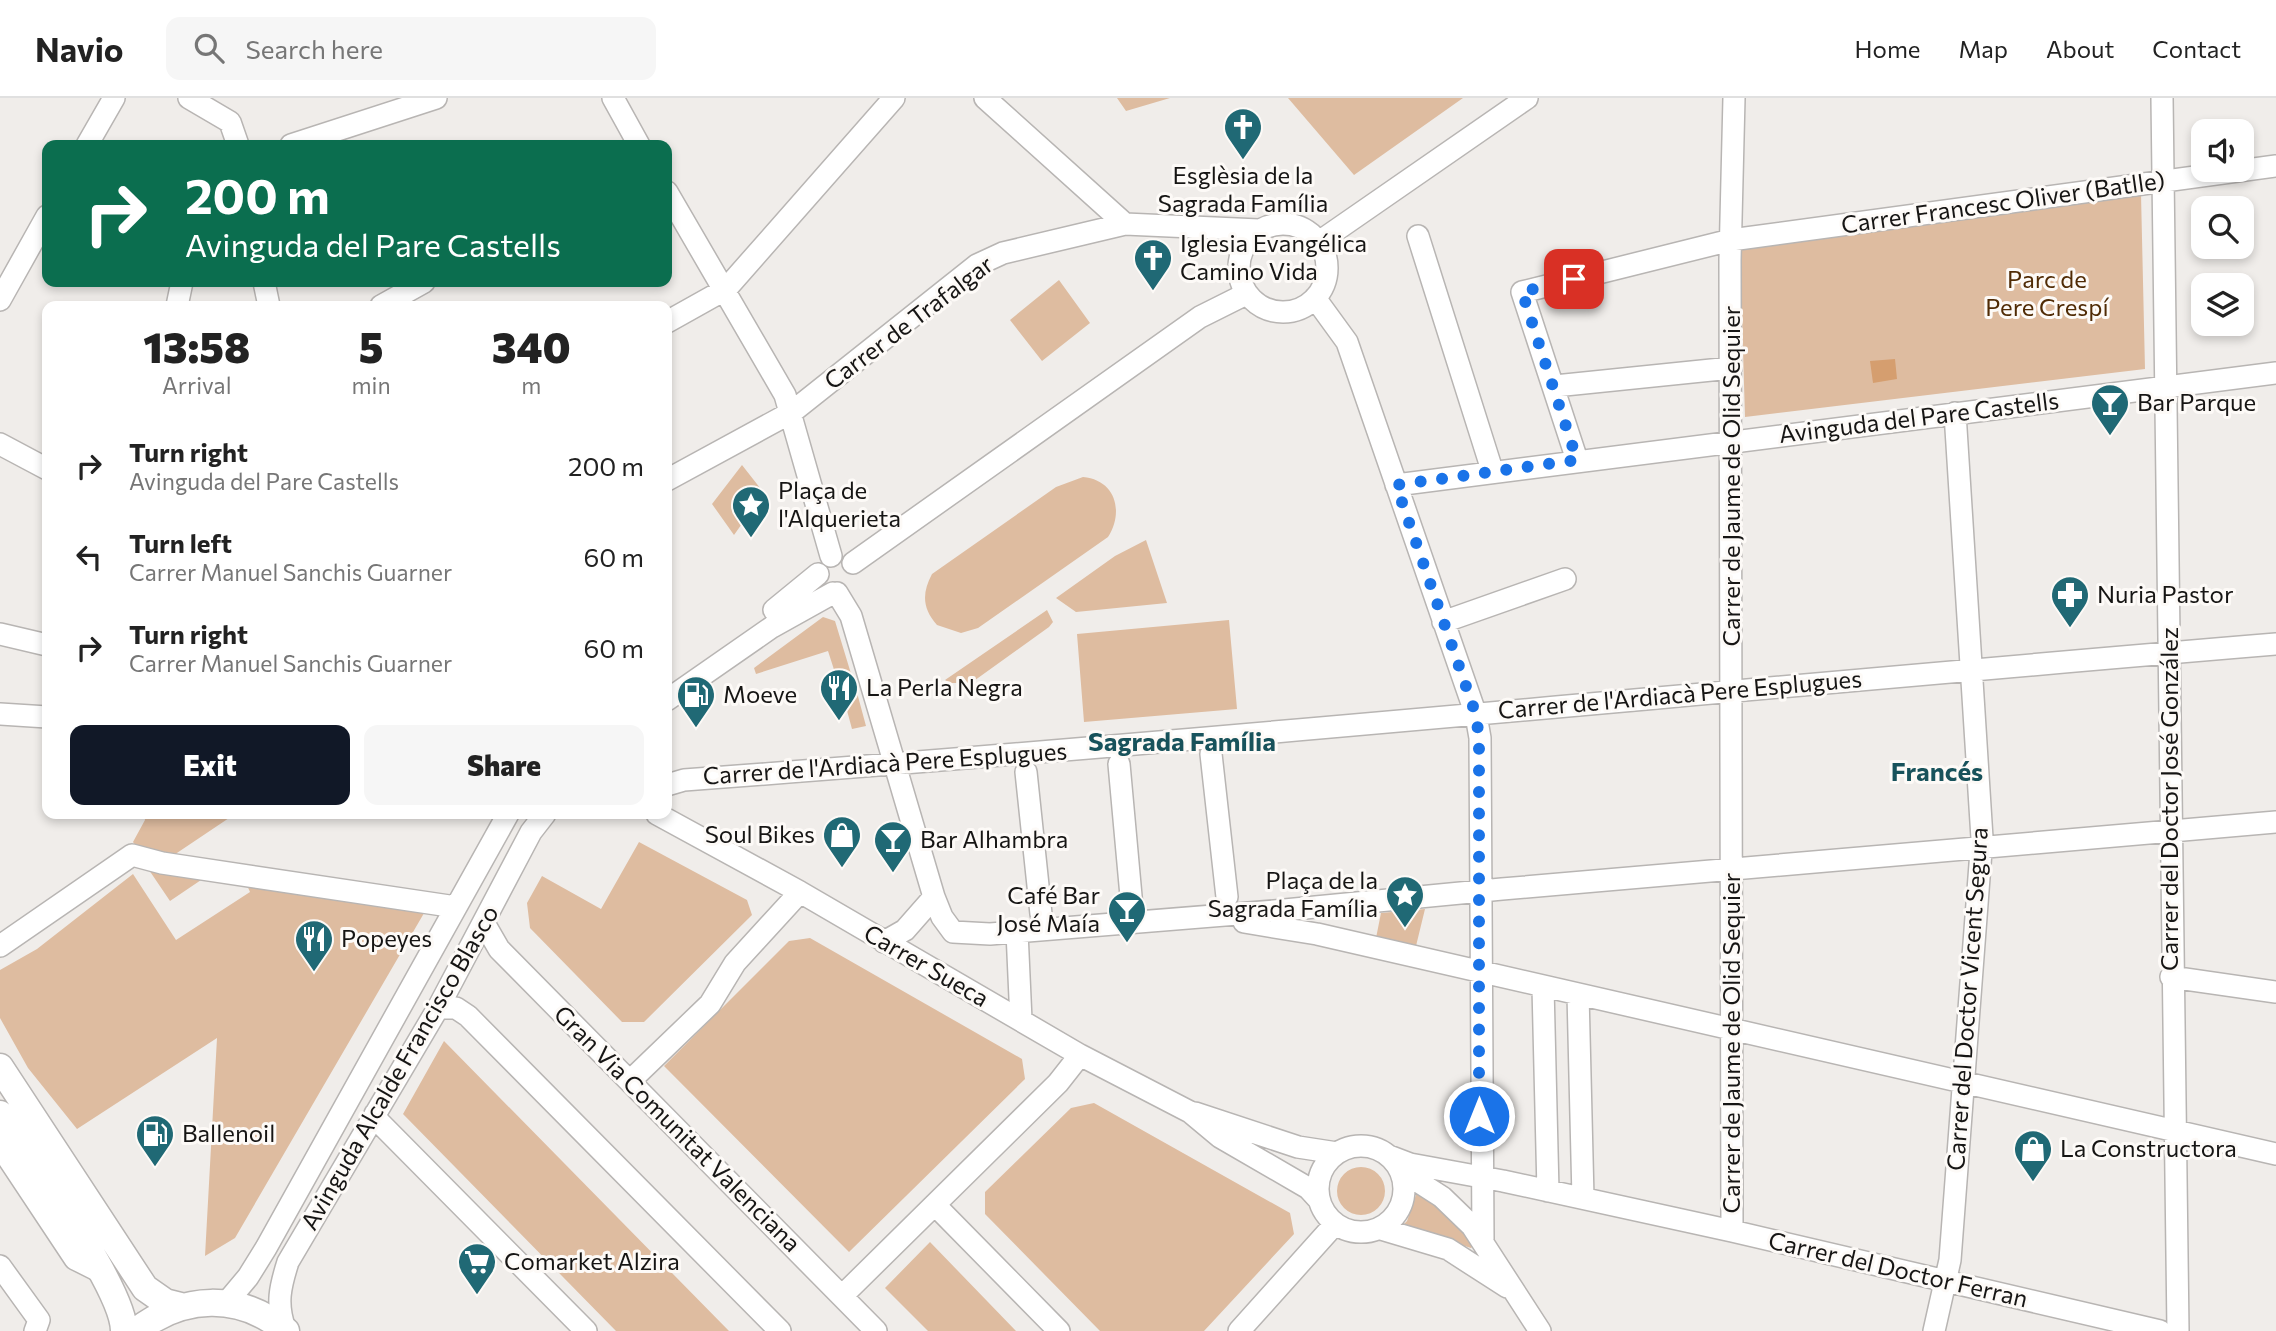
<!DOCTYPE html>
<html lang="en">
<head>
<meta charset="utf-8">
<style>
  :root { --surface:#fff; --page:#f6f6f6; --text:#222; --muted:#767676; --line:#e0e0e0; --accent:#111827 }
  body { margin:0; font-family:Commissioner,sans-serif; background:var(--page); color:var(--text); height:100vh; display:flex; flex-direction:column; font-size:26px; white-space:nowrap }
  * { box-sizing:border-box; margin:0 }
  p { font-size:23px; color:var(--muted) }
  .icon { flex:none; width:38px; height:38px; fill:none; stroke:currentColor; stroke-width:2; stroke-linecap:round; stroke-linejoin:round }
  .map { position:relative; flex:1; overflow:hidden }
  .drawer { position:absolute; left:42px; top:203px; width:630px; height:518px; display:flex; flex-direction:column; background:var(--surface); border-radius:14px; box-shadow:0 4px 10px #0003 }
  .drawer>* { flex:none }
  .banner { position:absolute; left:42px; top:42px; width:630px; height:147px; border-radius:14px; box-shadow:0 4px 10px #0003; background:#0b6e4f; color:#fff; overflow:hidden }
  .buttons { position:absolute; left:2191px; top:21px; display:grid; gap:14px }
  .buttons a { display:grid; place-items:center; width:63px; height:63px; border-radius:14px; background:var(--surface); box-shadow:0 4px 10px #0003; font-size:35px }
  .pin { position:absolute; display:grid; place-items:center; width:60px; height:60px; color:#fff; margin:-30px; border-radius:14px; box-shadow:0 4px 10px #0006 }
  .me { position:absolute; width:77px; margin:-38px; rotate:0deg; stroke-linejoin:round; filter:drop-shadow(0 0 5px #0008) }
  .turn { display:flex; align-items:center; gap:24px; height:147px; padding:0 28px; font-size:32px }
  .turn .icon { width:91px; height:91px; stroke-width:2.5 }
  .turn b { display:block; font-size:49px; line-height:60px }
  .eta { display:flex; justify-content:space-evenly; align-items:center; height:119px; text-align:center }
  .eta b { font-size:42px; font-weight:800; line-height:49px }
  .button { display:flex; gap:14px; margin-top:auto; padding:14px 28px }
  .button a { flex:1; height:80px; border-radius:14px; background:var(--accent); color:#fff; font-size:28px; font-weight:800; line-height:80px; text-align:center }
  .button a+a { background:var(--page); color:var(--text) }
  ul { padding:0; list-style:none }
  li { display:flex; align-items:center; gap:21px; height:91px; padding:0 28px }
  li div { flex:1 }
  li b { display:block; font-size:26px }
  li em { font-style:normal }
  header { display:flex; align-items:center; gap:42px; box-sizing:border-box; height:98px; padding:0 35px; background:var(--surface); border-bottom:2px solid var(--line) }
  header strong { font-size:33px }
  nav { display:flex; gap:38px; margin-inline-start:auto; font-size:24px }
  .search { width:490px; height:63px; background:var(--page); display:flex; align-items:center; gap:18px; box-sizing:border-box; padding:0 24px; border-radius:14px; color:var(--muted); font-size:26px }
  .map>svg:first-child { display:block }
  .green { fill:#debca0 }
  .water { fill:#d59e6f }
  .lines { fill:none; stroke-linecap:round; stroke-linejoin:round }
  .minor-casing { stroke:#b8b5b3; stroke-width:24 }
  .major-casing { stroke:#b8b5b3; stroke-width:29 }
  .minor { stroke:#fff; stroke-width:21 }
  .major { stroke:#fff; stroke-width:26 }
  .route { stroke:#1a73e8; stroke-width:12; stroke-dasharray:0 21.6 }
  .labels { text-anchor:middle; stroke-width:6; stroke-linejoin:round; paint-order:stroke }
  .poi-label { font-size:24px; fill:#161514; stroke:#fdfaf7; text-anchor:start }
  .street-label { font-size:24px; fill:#161514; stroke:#fdfaf7 }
  .park-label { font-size:24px; fill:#502b05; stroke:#fdfaf7 }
  .neighbourhood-label { font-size:26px; font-weight:bold; fill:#18525b; stroke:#fdfaf7 }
</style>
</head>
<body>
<header>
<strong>Navio</strong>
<div class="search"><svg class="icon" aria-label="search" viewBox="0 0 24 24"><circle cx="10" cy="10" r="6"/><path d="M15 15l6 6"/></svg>Search here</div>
<nav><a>Home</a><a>Map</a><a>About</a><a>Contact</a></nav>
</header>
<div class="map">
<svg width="2276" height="1233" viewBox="0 0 2276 1233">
  <rect width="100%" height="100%" fill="#f0edea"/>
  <path class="green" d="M1117,0H1170L1126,13Z
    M1288,0H1463L1354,77Z
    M2141,96L2145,271L1745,319L1740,150Z
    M1059,182L1090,225L1042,263L1010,222Z
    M742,367L764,395L734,437L712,406Z
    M1083,379C1116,382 1124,414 1108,439L978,530L961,535L937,527C922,510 922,495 932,476L1056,389Z
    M1146,442L1167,505L1076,514L1056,500L1115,458Z
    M1047,512L1053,524L1049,529L971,585H950L945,582Z
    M823,519L835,523L852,579L838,584L828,553L756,576L754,570Z
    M1229,522L1237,611L1084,624L1077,536Z
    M856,591L866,628L852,631L842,594Z
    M144,716H235L162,765L147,763L133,744L145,722Z
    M639,744L747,802L752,817L644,924H622L530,830L527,805L542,778L601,811Z
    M149,772L204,780L170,803Z
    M133,776L176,842L250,794L243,778L427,810L235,1140L205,1158L217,940L77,1031L28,970L0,920V872L37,851Z
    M1425,811L1416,848L1376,840L1381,815Z
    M810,840L1022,961L1025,981L849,1154L664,968L789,843Z
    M444,943L729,1233H616L403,1016Z
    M1094,1005L1290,1115L1294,1136L1204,1233H1100L985,1116V1094L1071,1010Z
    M1337 1093a24 24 0 1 1 48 0a24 24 0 1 1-48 0Z
    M1417,1094L1445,1114L1475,1146L1471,1150L1402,1128L1407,1123Z
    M930,1144L1016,1233H928L885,1190Z"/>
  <path class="water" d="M1895,261L1897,281L1873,285L1870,263Z"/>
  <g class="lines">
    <defs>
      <path id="minor" d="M189,0L230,24L238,47
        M613,0L639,47
        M985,0L1125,126
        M2162,0L2178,1233
        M87,47L114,0
        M291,47L436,0
        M667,94L785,297L831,458
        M1239 170a44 44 0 1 1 88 0a44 44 0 1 1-88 0Z
        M1418,138L1492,372
        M1319,144L1527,0
        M264,184L269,208
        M1315,200L1347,244L1476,617L1480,640L1483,1141
        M0,202L47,118
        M177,208L182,184
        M381,208L424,184
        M667,224L726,191L894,0
        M1555,288L1731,270
        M0,346L47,371
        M1577,362L1522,194L1731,142L2276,68
        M667,382L792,314L977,167L1003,155L1125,126L1259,132
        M1396,387L2276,275
        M853,465L1200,219L1246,196
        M837,495L851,518L934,799L942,819L953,834L990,836L1274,813L1502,791L2276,724
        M774,512L818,476
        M1443,524L1565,481
        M0,536L47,547
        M667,602L772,529L833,495
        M0,616L47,619
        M1211,656L1227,799
        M1119,666L1132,809
        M1026,674L1041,816
        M667,687L684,682C1215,643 1745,590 2276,546
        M657,716L800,794L1080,957L1190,1014L1220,1039L1308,1090L1319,1102
        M1244,824L1317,836L2276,1056
        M484,825L499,851L876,1233
        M1017,834L1021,922
        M884,844L905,832L934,799
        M0,848L132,757L162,765L456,809
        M2171,879L2276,894
        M1543,889L1548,1093
        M1578,896L1583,1100
        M438,910H456L468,918L780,1233
        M630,983L710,906L735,865L800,794
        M1195,1015L1298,1049L1337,1055
        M375,1016L379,1024L586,1233
        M1318 1091a43 43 0 1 1 86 0a43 43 0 1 1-86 0Z
        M0,1048L75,1161L101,1174
        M1389,1058L1410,1066L1503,1083L1732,1133L2160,1233
        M1400,1072L1442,1099L1472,1128L1540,1233
        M935,1107L1059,1233
        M1381,1131L1448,1151L1507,1189
        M1732,1133L1730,162L1734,0
        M0,1168L39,1222L35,1233
        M842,1198L1058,985L1080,957
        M227,1204L248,1179L266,1150L508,716
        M285,1231C276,1206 280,1189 288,1164L438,910L531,734L545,716
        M1239,1233L1335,1126
        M1934,1233L1950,1162L1982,740L1955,315"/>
      <path id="major" d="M0,969L145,1190L165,1204L181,1208
        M0,1016C28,1059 124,1190 124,1233
        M136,1233C183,1197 239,1194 286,1233"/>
    </defs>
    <use href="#minor" class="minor-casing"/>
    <use href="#major" class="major-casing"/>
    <use href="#minor" class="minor"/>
    <use href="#major" class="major"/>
  </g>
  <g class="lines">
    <path class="route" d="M1479,1018V640L1476,617L1396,387L1577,362L1522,194L1574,181"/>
  </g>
  <defs>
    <symbol id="church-pin" viewBox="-11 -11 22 30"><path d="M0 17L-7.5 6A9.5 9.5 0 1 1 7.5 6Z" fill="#206975" stroke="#fdfaf7"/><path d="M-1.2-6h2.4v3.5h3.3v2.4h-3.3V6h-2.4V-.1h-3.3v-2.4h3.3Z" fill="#fff"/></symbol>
    <symbol id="bar-pin" viewBox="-11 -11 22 30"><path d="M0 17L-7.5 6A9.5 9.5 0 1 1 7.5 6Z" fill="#206975" stroke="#fdfaf7"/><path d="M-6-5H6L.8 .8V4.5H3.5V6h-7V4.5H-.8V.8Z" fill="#fff"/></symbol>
    <symbol id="sight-pin" viewBox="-11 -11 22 30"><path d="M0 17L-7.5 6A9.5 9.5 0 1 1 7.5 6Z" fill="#206975" stroke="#fdfaf7"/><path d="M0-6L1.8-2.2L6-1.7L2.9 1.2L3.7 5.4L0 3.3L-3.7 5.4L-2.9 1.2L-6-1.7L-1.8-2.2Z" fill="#fff"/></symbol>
    <symbol id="pharmacy-pin" viewBox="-11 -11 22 30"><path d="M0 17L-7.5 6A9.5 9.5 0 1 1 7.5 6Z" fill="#206975" stroke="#fdfaf7"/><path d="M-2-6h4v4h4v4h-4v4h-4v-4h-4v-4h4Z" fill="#fff"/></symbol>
    <symbol id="restaurant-pin" viewBox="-11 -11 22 30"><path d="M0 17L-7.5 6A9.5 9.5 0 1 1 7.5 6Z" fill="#206975" stroke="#fdfaf7"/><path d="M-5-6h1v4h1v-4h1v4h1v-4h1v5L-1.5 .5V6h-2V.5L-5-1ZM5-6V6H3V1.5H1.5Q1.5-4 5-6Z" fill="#fff"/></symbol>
    <symbol id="fuel-pin" viewBox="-11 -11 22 30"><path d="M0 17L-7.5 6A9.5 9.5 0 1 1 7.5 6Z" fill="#206975" stroke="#fdfaf7"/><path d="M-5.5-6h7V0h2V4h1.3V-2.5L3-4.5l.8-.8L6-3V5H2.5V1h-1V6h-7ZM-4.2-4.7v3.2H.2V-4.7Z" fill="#fff"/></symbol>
    <symbol id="shop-pin" viewBox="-11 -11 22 30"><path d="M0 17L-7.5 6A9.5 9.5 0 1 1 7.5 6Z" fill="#206975" stroke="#fdfaf7"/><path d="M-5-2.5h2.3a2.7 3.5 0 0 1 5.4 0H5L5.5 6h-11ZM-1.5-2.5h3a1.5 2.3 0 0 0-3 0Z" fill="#fff"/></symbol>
    <symbol id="supermarket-pin" viewBox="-11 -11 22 30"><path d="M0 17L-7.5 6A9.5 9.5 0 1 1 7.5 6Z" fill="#206975" stroke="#fdfaf7"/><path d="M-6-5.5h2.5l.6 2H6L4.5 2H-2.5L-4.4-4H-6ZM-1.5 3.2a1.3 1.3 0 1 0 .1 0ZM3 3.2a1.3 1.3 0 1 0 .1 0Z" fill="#fff"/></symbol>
  </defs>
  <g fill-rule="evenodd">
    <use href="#church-pin" x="1221" y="7" width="44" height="60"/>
    <use href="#church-pin" x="1131" y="138" width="44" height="60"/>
    <use href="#bar-pin" x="2088" y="283" width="44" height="60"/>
    <use href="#sight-pin" x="729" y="385" width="44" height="60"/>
    <use href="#pharmacy-pin" x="2048" y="475" width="44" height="60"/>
    <use href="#restaurant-pin" x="817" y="568" width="44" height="60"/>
    <use href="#fuel-pin" x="674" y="575" width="44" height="60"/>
    <use href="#shop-pin" x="820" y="715" width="44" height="60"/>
    <use href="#bar-pin" x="871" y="720" width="44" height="60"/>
    <use href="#sight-pin" x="1383" y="775" width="44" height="60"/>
    <use href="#bar-pin" x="1105" y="790" width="44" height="60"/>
    <use href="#restaurant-pin" x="292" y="819" width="44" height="60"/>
    <use href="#fuel-pin" x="133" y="1014" width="44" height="60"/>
    <use href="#shop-pin" x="2011" y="1029" width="44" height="60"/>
    <use href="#supermarket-pin" x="455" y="1142" width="44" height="60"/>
  </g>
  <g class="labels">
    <g class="poi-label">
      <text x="1243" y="86" text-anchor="middle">Esglèsia de la<tspan x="1243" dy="28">Sagrada Família</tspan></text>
      <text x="1180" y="154">Iglesia Evangélica<tspan x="1180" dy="28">Camino Vida</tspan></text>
      <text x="2137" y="313">Bar Parque</text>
      <text x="778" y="401">Plaça de<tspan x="778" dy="28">l'Alquerieta</tspan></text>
      <text x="2097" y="505">Nuria Pastor</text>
      <text x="866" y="598">La Perla Negra</text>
      <text x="723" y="605">Moeve</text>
      <text x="815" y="745" text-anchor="end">Soul Bikes</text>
      <text x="920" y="750">Bar Alhambra</text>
      <text x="1378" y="791" text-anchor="end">Plaça de la<tspan x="1378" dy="28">Sagrada Família</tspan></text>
      <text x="1100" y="806" text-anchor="end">Café Bar<tspan x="1100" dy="28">José Maía</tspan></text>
      <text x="341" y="849">Popeyes</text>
      <text x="182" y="1044">Ballenoil</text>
      <text x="2060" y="1059">La Constructora</text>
      <text x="504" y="1172">Comarket Alzira</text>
    </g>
    <g class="street-label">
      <text transform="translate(2003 105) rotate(-8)" y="8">Carrer Francesc Oliver (Batlle)</text>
      <text transform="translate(909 225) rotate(-37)" y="8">Carrer de Trafalgar</text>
      <text transform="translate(1919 320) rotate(-7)" y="8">Avinguda del Pare Castells</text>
      <text transform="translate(1732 378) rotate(-90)" y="8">Carrer de Jaume de Olid Sequier</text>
      <text transform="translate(1680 597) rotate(-5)" y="8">Carrer de l'Ardiacà Pere Esplugues</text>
      <text transform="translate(885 666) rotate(-4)" y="8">Carrer de l'Ardiacà Pere Esplugues</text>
      <text transform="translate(2170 701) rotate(-90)" y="8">Carrer del Doctor José González</text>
      <text transform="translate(926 868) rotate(30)" y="8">Carrer Sueca</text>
      <text transform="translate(1968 901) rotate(-86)" y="8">Carrer del Doctor Vicent Segura</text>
      <text transform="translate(1732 945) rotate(-90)" y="8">Carrer de Jaume de Olid Sequier</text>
      <text transform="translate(400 970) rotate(-60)" y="8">Avinguda Alcalde Francisco Blasco</text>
      <text transform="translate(677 1031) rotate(45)" y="8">Gran Via Comunitat Valenciana</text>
      <text transform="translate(1898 1172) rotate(13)" y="8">Carrer del Doctor Ferran</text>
    </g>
    <g class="park-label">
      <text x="2047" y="190">Parc de<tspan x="2047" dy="28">Pere Crespí</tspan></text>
    </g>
    <g class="neighbourhood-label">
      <text x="1182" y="653">Sagrada Família</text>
      <text x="1937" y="683">Francés</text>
    </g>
  </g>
</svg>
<div class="buttons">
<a><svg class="icon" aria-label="sound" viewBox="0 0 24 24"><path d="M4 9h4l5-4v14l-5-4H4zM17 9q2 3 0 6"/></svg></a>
<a><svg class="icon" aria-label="search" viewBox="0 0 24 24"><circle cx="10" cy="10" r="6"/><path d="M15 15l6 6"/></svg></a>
<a><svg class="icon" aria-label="layers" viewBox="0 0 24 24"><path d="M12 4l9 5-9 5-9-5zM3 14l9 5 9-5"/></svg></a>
</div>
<div class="pin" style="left:1574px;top:181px;background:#d93025"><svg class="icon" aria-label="arrive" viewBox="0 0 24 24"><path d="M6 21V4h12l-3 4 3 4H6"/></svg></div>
<svg class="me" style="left:1479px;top:1018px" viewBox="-20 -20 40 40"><circle r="17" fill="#1a73e8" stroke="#fff" stroke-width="3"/><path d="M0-11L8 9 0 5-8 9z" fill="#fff"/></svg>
<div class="banner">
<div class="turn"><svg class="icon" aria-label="right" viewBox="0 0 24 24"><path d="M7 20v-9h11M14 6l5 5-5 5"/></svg><div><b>200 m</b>Avinguda del Pare Castells</div></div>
</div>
<section class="drawer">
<div class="eta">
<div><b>13:58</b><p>Arrival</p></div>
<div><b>5</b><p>min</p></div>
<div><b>340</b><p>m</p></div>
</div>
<ul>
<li><svg class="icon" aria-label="right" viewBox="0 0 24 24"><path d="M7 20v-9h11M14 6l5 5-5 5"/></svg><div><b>Turn right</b><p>Avinguda del Pare Castells</p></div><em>200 m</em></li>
<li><svg class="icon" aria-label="left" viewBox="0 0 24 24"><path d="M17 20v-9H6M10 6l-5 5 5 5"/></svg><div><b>Turn left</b><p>Carrer Manuel Sanchis Guarner</p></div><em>60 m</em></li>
<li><svg class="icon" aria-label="right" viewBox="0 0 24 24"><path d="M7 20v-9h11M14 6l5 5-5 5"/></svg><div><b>Turn right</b><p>Carrer Manuel Sanchis Guarner</p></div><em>60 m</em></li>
</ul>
<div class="button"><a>Exit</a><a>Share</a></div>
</section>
</div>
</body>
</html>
